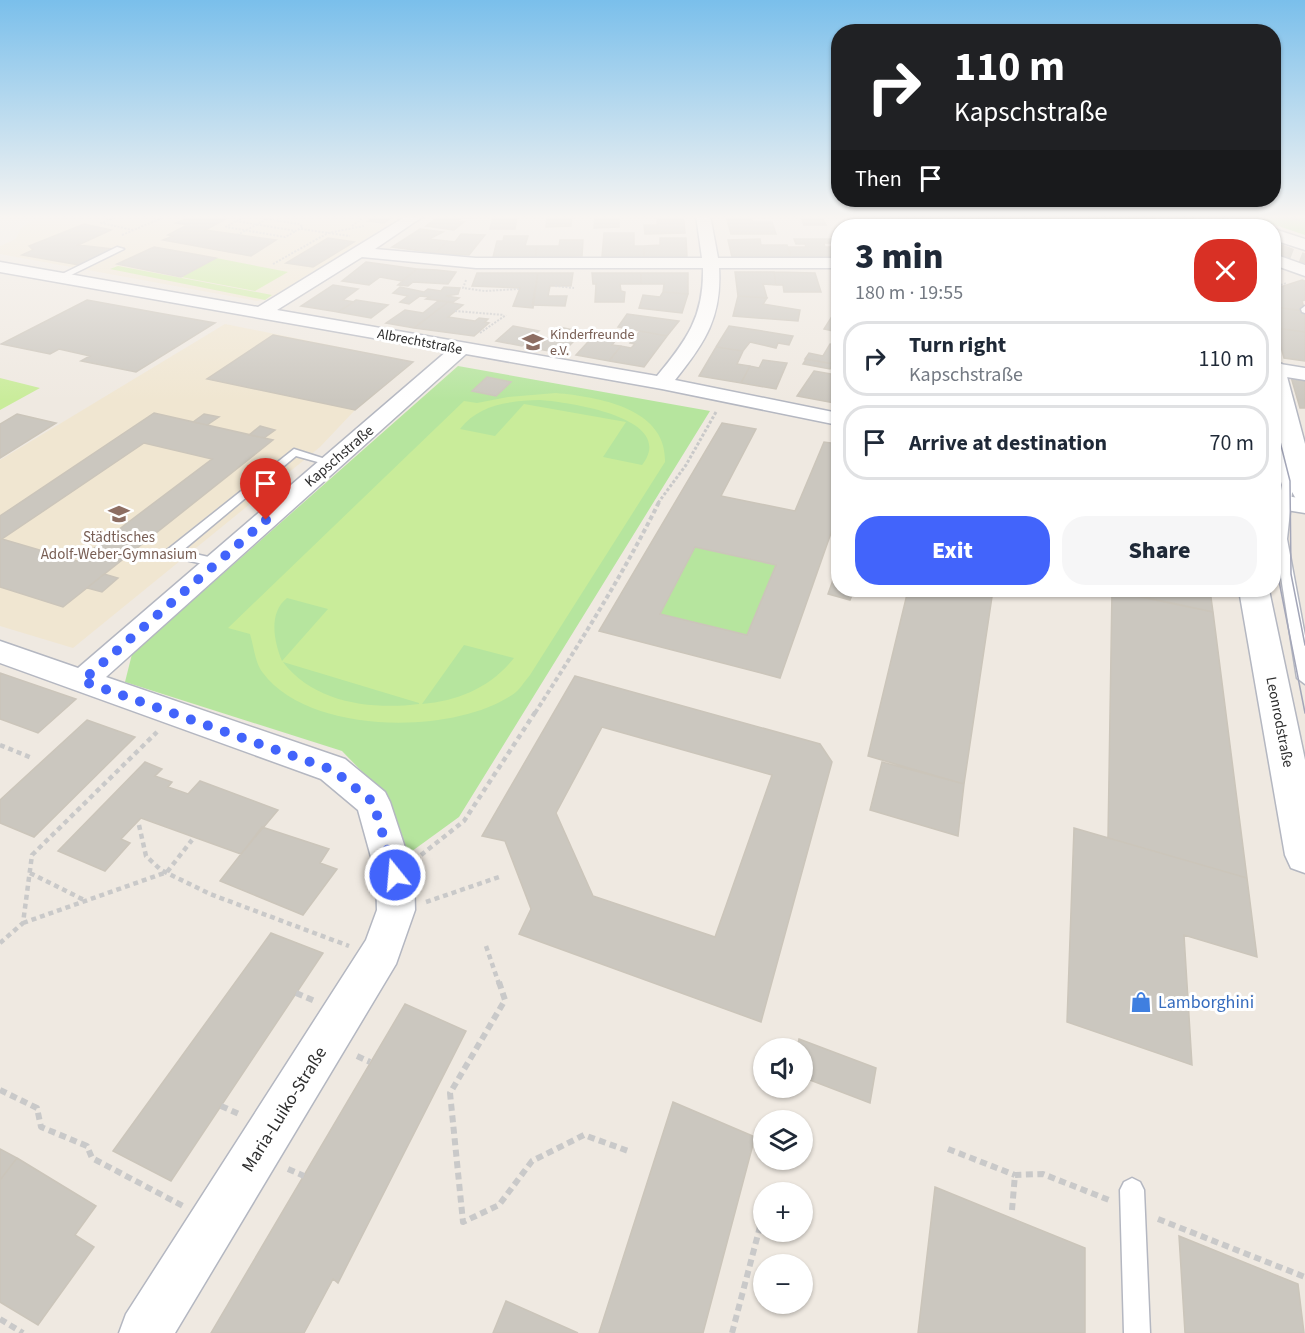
<!DOCTYPE html>
<html lang="en">
<head>
<meta charset="utf-8">
<style>
  :root { --surface:#fff; --page:#f6f6f7; --text:#1f2937; --muted:#747a83; --line:#e0e1e3; --accent:#4264fb }
  body { margin:0; font-family:"Source Sans 3",sans-serif; background:var(--page); color:var(--text); height:100vh; display:flex; flex-direction:column; font-size:22px; white-space:nowrap }
  * { box-sizing:border-box; margin:0 }
  p { font-size:20px; color:var(--muted) }
  .icon { flex:none; width:33px; height:33px; fill:none; stroke:currentColor; stroke-width:2; stroke-linecap:round; stroke-linejoin:round }
  .map { position:relative; flex:1; overflow:hidden }
  .drawer { position:absolute; left:831px; top:219px; width:450px; height:378px; display:flex; flex-direction:column; background:var(--surface); border-radius:24px; box-shadow:0 2px 4px #0004 }
  .drawer>* { flex:none }
  .guide { position:absolute; left:831px; top:24px; width:450px; height:183px; border-radius:24px; box-shadow:0 2px 4px #0004; background:#202124; color:#fff; overflow:hidden }
  .buttons { position:absolute; left:753px; top:1038px; display:grid; gap:12px }
  .buttons a { display:grid; place-items:center; width:60px; height:60px; border-radius:50%; background:var(--surface); box-shadow:0 2px 4px #0004; font-size:30px }
  .pin { position:absolute; display:grid; place-items:center; width:51px; height:51px; color:#fff; margin:-62px -26px; border-radius:50% 50% 50% 0; rotate:-45deg; box-shadow:0 0 6px #0007 }
  .pin .icon { rotate:45deg }
  .me { position:absolute; width:66px; margin:-33px; rotate:343deg; stroke-linejoin:round; filter:drop-shadow(0 0 4px #0008) }
  .turn { display:flex; align-items:center; gap:21px; height:126px; padding:0 24px; font-size:27px }
  .turn .icon { width:78px; height:78px; stroke-width:2.5 }
  .turn b { display:block; font-size:42px; line-height:51px }
  .then { display:flex; align-items:center; height:57px; padding:0 24px; background:#0003; gap:12px; font-size:22px }
  .round { display:grid; place-items:center; flex:none; width:63px; height:63px; border-radius:24px; background:var(--page) }
  .head { display:flex; align-items:center; justify-content:space-between; height:102px; padding:0 24px }
  h1 { font-size:36px; font-weight:800; line-height:45px }
  .button { display:flex; gap:12px; margin-top:auto; padding:12px 24px }
  .button a { flex:1; height:69px; border-radius:24px; background:var(--accent); color:#fff; font-size:24px; font-weight:800; line-height:69px; text-align:center }
  .button a+a { background:var(--page); color:var(--text) }
  ul { padding:0; list-style:none }
  li { display:flex; align-items:center; gap:18px; height:75px; margin:0 12px 9px; padding:0 12px; border:3px solid var(--line); border-radius:24px }
  li div { flex:1 }
  li b { display:block; font-size:22px }
  li em { font-style:normal }
  .map>svg:first-child { display:block }
  .education { fill:#f0e6d1 }
  .green { fill:#b6e59e }
  .pitch { fill:#c9ec9a; fill-rule:evenodd }
  .building { fill:#cbc7bf; stroke:#cbc5ba; stroke-width:1.5; fill-rule:evenodd }
  .lines { fill:none; stroke-linecap:round; stroke-linejoin:round }
  .trunk-tunnel { stroke:#c8c4bd; stroke-width:18; stroke-dasharray:18 9; stroke-linecap:butt }
  .service-casing { stroke:#b4b7c1; stroke-width:3 }
  .minor-casing { stroke:#b4b7c1; stroke-width:3 }
  .secondary-casing { stroke:#b4b7c1; stroke-width:3 }
  .path-far4 { stroke:#c9c9c9; stroke-width:2; stroke-dasharray:2 1.5; stroke-linecap:butt }
  .path-far3 { stroke:#c9c9c9; stroke-width:3; stroke-dasharray:3 2; stroke-linecap:butt }
  .path-far2 { stroke:#c9c9c9; stroke-width:4; stroke-dasharray:4.5 3; stroke-linecap:butt }
  .path-far1 { stroke:#c9c9c9; stroke-width:4.5; stroke-dasharray:5 4; stroke-linecap:butt }
  .path { stroke:#c9c9c9; stroke-width:6; stroke-dasharray:7 4.5; stroke-linecap:butt }
  .service { fill:#fff; fill-rule:evenodd }
  .minor { fill:#fff; fill-rule:evenodd }
  .secondary { fill:#fff; fill-rule:evenodd }
  .tram { stroke:#a3a6b8; stroke-width:1.5 }
  .route { stroke:#4264fb; stroke-width:10; stroke-dasharray:0 18 }
  .labels { text-anchor:middle; stroke-width:6; stroke-linejoin:round; paint-order:stroke }
  .far-education-label { font-size:14px; fill:#785e54; stroke:#fff; text-anchor:start }
  .far-street-label { font-size:14px; fill:#2e2e2e; stroke:#fff }
  .street-label { font-size:15px; fill:#2e2e2e; stroke:#fff }
  .education-label { font-size:15px; fill:#785e54; stroke:#fff }
  .near-shop-label { font-size:18px; fill:#366cbe; stroke:#fff; text-anchor:start }
  .near-street-label { font-size:18px; fill:#2e2e2e; stroke:#fff }
</style>
</head>
<body>
<div class="map">
<svg width="1305" height="1333" viewBox="0 0 1305 1333">
  <rect width="100%" height="100%" fill="#efe9e1"/>
  <path class="education" d="M42,215H404L273,298L257,301L0,254V246L16,239L21,228Z
    M225,324L413,362L355,410L320,447L73,648L0,626V460Z"/>
  <path class="green" d="M1090,215H1131L1158,226H1109L1084,216Z
    M1245,215H1292L1305,219V235Z
    M997,217L1057,221L1070,226H1004Z
    M458,366L710,411L459,817L408,854L378,788L342,751L125,682L132,654Z
    M695,547L776,565L747,635L660,614Z"/>
  <path class="pitch" d="M216,258L288,272L255,291L181,277Z
    M118,266L272,295L265,300L110,269Z
    M0,378L40,388L0,410Z
    M556,393C598,397 667,408 665,462L530,675C524,682 519,691 512,695C453,735 309,735 263,673C255,663 254,647 250,634L228,628L464,401L477,403L508,397ZM540,400C566,402 679,417 642,465L603,457L626,422L524,404L495,436L460,429C479,404 510,401 540,400ZM287,598L328,609L282,661C274,642 268,613 287,598ZM464,645L514,658C491,687 459,701 422,704ZM283,662L419,703V704C372,710 314,703 283,662Z"/>
  <path class="building" d="M195,215H233L205,230L276,240L251,256L163,240L173,236L168,235L187,225L176,223Z
    M377,215H394L384,223L368,221Z
    M441,215H485L484,217L462,218L457,221L464,222L454,230L426,226Z
    M485,215H526L517,217L515,229H490L493,217H484Z
    M541,215H585L572,216L571,226L546,227L547,216Z
    M585,215H628H619V227L594,228L595,216Z
    M643,215H682L684,222H657V216Z
    M725,215H774H750L752,219L727,220Z
    M800,215H821L826,225H804Z
    M897,215H929L935,226H903Z
    M974,215H991L997,223H980Z
    M1081,215L1084,216L1107,226H1087L1068,218Z
    M752,219L753,222H772L776,234H731L727,220Z
    M657,222H684L685,233L645,234L644,225H658Z
    M84,224L111,230L78,245L113,249L79,265L22,255L33,250L29,246Z
    M420,229L443,232L429,239L447,241L436,253L392,247Z
    M604,233H634V246H644V257H602Z
    M461,234L485,235L469,255L436,253L447,241L455,242Z
    M504,236H528L525,246H537L535,257H493L497,241H503Z
    M328,238L354,242L313,267L286,263Z
    M660,238H686L687,257H644V246L660,245Z
    M760,239L761,245H787L791,257H732L728,240Z
    M794,239H833L834,243H824L825,247H838V257H791L788,247H806L805,244H796Z
    M560,240H583L582,256L535,257L537,246H559Z
    M154,247L216,258L181,277L117,264Z
    M366,262L388,265L417,269L402,281L380,277L369,285L342,281Z
    M417,269L437,270L456,272L448,284L413,282L408,286L398,285Z
    M735,272H774L776,285L763,284L767,298L738,296Z
    M774,272L815,273L821,292H784L783,285H776Z
    M477,273H538L533,308L513,306L520,288L472,286Z
    M538,273H573L571,286H550L548,296H567L565,306L532,305Z
    M592,273H641V284H620L621,291L625,292L624,302H595L596,284H593Z
    M641,273H688V294L663,292L664,284H641Z
    M1302,280L1305,281V300L1302,301L1305,311L1274,307V289Z
    M333,285L358,289L343,300L354,302L338,312L301,306Z
    M400,287L424,292L428,289L441,291L444,287L460,288L458,294L446,296L459,298L453,302L426,299L430,297L420,296L409,304L400,302L408,296L393,293Z
    M663,292L688,294L682,313L639,308L643,295L660,297Z
    M738,296L767,298L763,304L800,310L798,321L733,316Z
    M87,300L164,314L215,323L136,372L81,361L90,356L59,349L50,354L1,344Z
    M356,300L388,305L371,318L338,312Z
    M438,301L448,302L414,328L386,323L405,310L423,313Z
    M448,302L463,305L448,317L475,321L479,318L488,319L485,322L489,323L474,336L414,328Z
    M1274,307L1305,311V332L1276,328Z
    M836,310H838V332L824,329Z
    M627,314L679,321L667,336L618,327Z
    M513,326L539,331L522,346L496,341Z
    M729,326L756,330L793,336L789,345L778,343L776,348L750,342L743,351L716,347Z
    M559,327L583,332L562,353L537,349Z
    M1276,328L1305,332V361L1284,358Z
    M640,331L667,336L644,367L609,361L621,346L631,348L635,344L630,343Z
    M597,332L619,336L612,345L621,346L609,361L576,355Z
    M273,335L413,362L355,410L207,379Z
    M830,344L838,345V359L833,364L805,359L809,353L823,356Z
    M716,347L743,351L737,364L750,366L741,383L699,376Z
    M806,359L833,364L830,369L803,364Z
    M763,360L787,363L776,389L741,383L750,366L759,368Z
    M814,371L837,375L832,384L838,386L834,403L797,396Z
    M487,377L511,382L496,396L472,391Z
    M1291,377L1305,379V408H1300Z
    M154,413L273,440L63,607L0,587V516ZM144,443L212,459L77,561L2,539Z
    M17,414L56,423L0,458V424Z
    M204,414L219,417L207,425L193,422Z
    M722,423L756,429L721,496L795,511L824,442L838,444V513L780,678L599,631ZM695,547L776,565L747,635L660,614Z
    M260,426L275,430L264,438L249,435Z
    M838,566V590H854L850,600L828,594Z
    M104,574L118,578L102,592L87,588Z
    M908,590H993L964,784L868,756Z
    M1210,590L1213,612L1112,590Z
    M1112,591L1213,612L1247,878L1108,838Z
    M0,673L76,699L38,733L0,719Z
    M575,676L820,744L832,762L761,1022L519,934L531,909L505,841L482,836ZM602,727L772,775L715,937L593,896L556,813Z
    M87,720L135,737L34,837L0,823V800Z
    M145,762L162,769L155,776L172,782L168,787L188,794L200,781L278,810L241,854L141,818L121,839L130,843L105,871L58,851Z
    M882,762L964,784L958,836L870,810Z
    M262,827L329,849L320,863L337,869L303,915L220,881Z
    M1074,828L1247,878L1257,957L1184,935L1192,1065L1067,1022Z
    M271,933L323,953L171,1181L113,1151Z
    M405,1004L466,1031L338,1283L333,1279L304,1333H211Z
    M799,1039L876,1068L870,1103L802,1077V1048H797Z
    M673,1102L755,1137L703,1333H599Z
    M0,1149L17,1158L0,1180Z
    M17,1158L96,1206L75,1235L94,1247L38,1325L0,1302V1180Z
    M935,1187L1085,1248V1333H918Z
    M1179,1236L1298,1284L1304,1333H1185Z
    M506,1301L578,1333H493Z"/>
  <g class="lines">
    <path class="trunk-tunnel" d="M1195,215L1228,226
      M1274,251L1305,263"/>
    <defs>
      <path id="service" d="M117,247L124,249L63,279L56,277Z
        M1305,306V313L1302,312L1301,309Z
        M1274,415L1279,418L1296,481L1292,493L1287,539L1305,636V684L1297,678L1275,539L1280,493L1284,481L1274,438Z
        M294,449L338,463L332,466L296,456L182,551L222,560L224,563L222,566L217,567L167,556L165,553L167,550Z
        M1132,1178L1140,1182L1144,1190L1150,1333H1124L1120,1190L1124,1182Z"/>
      <path id="minor" d="M408,215H425L375,249L476,258H702L696,215H710L718,258H838V268H719C722,317 705,343 675,380L838,413V425L662,389L466,354L106,677L345,759L385,792L390,802L414,875L415,910L396,964L175,1333H119L126,1314L366,940L377,910L376,875L358,810L321,779L0,663V641L78,668L447,351L0,272V262L258,307ZM362,257L476,268H703C704,316 687,340 657,376L277,310Z
        M940,215H954L963,226H948Z
        M1274,363L1305,368V380L1274,375Z
        M1274,494L1305,499V513L1274,508Z"/>
      <path id="secondary" d="M1148,215H1170L1189,222L1197,215H1234L1236,218L1228,223L1208,222L1203,226H1171Z
        M1274,229L1305,239V250L1274,240Z
        M1274,254L1305,265V276L1274,265Z
        M1274,362L1282,364L1285,369L1305,444V501L1296,499L1291,490L1283,498L1274,500V450L1282,451L1274,414Z
        M1239,590H1269L1305,760V873L1291,868L1285,855Z"/>
    </defs>
    <use href="#service" class="service-casing"/>
    <use href="#minor" class="minor-casing"/>
    <use href="#secondary" class="secondary-casing"/>
    <path class="path-far4" d="M121,215L101,223L133,230
      M1255,215L1267,219
      M1282,215L1305,222
      M236,221L296,231
      M236,221L226,227L285,237L296,231
      M236,221L248,216L299,224L303,227L296,231
      M352,226L365,215
      M301,229L350,236
      M122,235L169,215
      M237,235L267,219
      M273,264L328,233L364,226
      M466,280L463,288L485,291L519,289
      M555,286L574,288
      M1274,287L1287,283
      M455,311L504,315
      M480,333L506,315"/>
    <path class="path-far3" d="M658,503L686,465L716,412"/>
    <path class="path-far2" d="M535,713C579,644 623,575 659,502"/>
    <path class="path-far1" d="M0,745L32,758
      M139,825L146,856L161,870L210,894L349,946
      M421,855L464,821L536,711
      M30,873L86,901
      M426,902L502,876
      M23,923L167,872L192,840
      M0,943L23,923L32,855L157,732
      M486,946L499,984"/>
    <path class="path" d="M499,982L505,1000L450,1093L463,1222L499,1205L532,1161L584,1135L631,1152
      M296,993L315,1001
      M357,1056L370,1062
      M0,1090L37,1108L41,1127L87,1146L92,1158L183,1206
      M221,1106L239,1114
      M948,1149L1015,1175
      M288,1169L304,1176
      M1012,1210L1015,1175L1043,1174L1109,1200
      M1158,1219L1305,1277
      M0,1319L23,1333
      M732,1333L762,1219"/>
    <use href="#service" class="service"/>
    <use href="#minor" class="minor"/>
    <use href="#secondary" class="secondary"/>
    <path class="tram" d="M1223,215L1224,226
      M1274,418L1290,481L1291,574L1305,645
      M1274,457L1281,485L1274,537L1277,571L1305,713"/>
  </g>
  <linearGradient id="sky" x2="0" y2="1"><stop stop-color="#7abfeb"/><stop offset="0.54" stop-color="#f8f5f2"/><stop offset="1" stop-color="#f8f5f2" stop-opacity="0"/></linearGradient>
  <rect width="1305" height="401" fill="url(#sky)"/>
  <g class="lines">
    <path class="route" d="M266,520L82,681L333,770L373,802L395,875"/>
  </g>
  <defs>
    <symbol id="school-bare" viewBox="-9 -9 18 18"><path d="M0-5L7-2L0 1L-7-2ZM-4 1L0 2.5L4 1V4Q0 6-4 4Z" fill="#8d6e63" stroke="#fff" stroke-width="2.5" paint-order="stroke"/></symbol>
    <symbol id="shop-bare" viewBox="-9 -9 18 18"><path d="M-5-2.5h2.3a2.7 3.5 0 0 1 5.4 0H5L5.5 6h-11ZM-1.5-2.5h3a1.5 2.3 0 0 0-3 0Z" fill="#3f7fe0" stroke="#fff" stroke-width="2.5" paint-order="stroke"/></symbol>
  </defs>
  <g fill-rule="evenodd">
    <use href="#school-bare" x="518" y="327" width="30" height="30"/>
    <use href="#school-bare" x="104" y="499" width="30" height="30"/>
    <use href="#shop-bare" x="1126" y="987" width="30" height="30"/>
  </g>
  <g class="labels">
    <g class="far-education-label">
      <text x="550" y="339">Kinderfreunde<tspan x="550" dy="16">e.V.</tspan></text>
    </g>
    <g class="far-street-label">
      <text transform="translate(420 341) rotate(11)" y="5">Albrechtstraße</text>
    </g>
    <g class="street-label">
      <text transform="translate(339 456) rotate(-41)" y="5">Kapschstraße</text>
      <text transform="translate(1280 722) rotate(79)" y="5">Leonrodstraße</text>
    </g>
    <g class="education-label">
      <text x="119" y="542">Städtisches<tspan x="119" dy="17">Adolf-Weber-Gymnasium</tspan></text>
    </g>
    <g class="near-shop-label">
      <text x="1158" y="1008">Lamborghini</text>
    </g>
    <g class="near-street-label">
      <text transform="translate(284 1109) rotate(-58)" y="6">Maria-Luiko-Straße</text>
    </g>
  </g>
</svg>
<div class="buttons">
<a><svg class="icon" aria-label="sound" viewBox="0 0 24 24"><path d="M4 9h4l5-4v14l-5-4H4zM17 9q2 3 0 6"/></svg></a>
<a><svg class="icon" aria-label="layers" viewBox="0 0 24 24"><path d="M12 4l9 5-9 5-9-5zM3 14l9 5 9-5"/></svg></a>
<a>+</a>
<a>−</a>
</div>
<div class="pin" style="left:266px;top:520px;background:#d93025"><svg class="icon" aria-label="arrive" viewBox="0 0 24 24"><path d="M6 21V4h12l-3 4 3 4H6"/></svg></div>
<svg class="me" style="left:395px;top:875px" viewBox="-20 -20 40 40"><circle r="17" fill="#4264fb" stroke="#fff" stroke-width="3"/><path d="M0-11L8 9 0 5-8 9z" fill="#fff"/></svg>
<div class="guide">
<div class="turn"><svg class="icon" aria-label="right" viewBox="0 0 24 24"><path d="M7 20v-9h11M14 6l5 5-5 5"/></svg><div><b>110 m</b>Kapschstraße</div></div>
<div class="then">Then<svg class="icon" aria-label="arrive" viewBox="0 0 24 24"><path d="M6 21V4h12l-3 4 3 4H6"/></svg></div>
</div>
<section class="drawer">
<div class="head"><div><h1>3 min</h1><p>180 m · 19:55</p></div><a class="round" style="background:#d93025;color:#fff"><svg class="icon" aria-label="close" viewBox="0 0 24 24"><path d="M6 6l12 12M18 6L6 18"/></svg></a></div>
<ul>
<li><svg class="icon" aria-label="right" viewBox="0 0 24 24"><path d="M7 20v-9h11M14 6l5 5-5 5"/></svg><div><b>Turn right</b><p>Kapschstraße</p></div><em>110 m</em></li>
<li><svg class="icon" aria-label="arrive" viewBox="0 0 24 24"><path d="M6 21V4h12l-3 4 3 4H6"/></svg><div><b>Arrive at destination</b></div><em>70 m</em></li>
</ul>
<div class="button"><a>Exit</a><a>Share</a></div>
</section>
</div>
</body>
</html>
